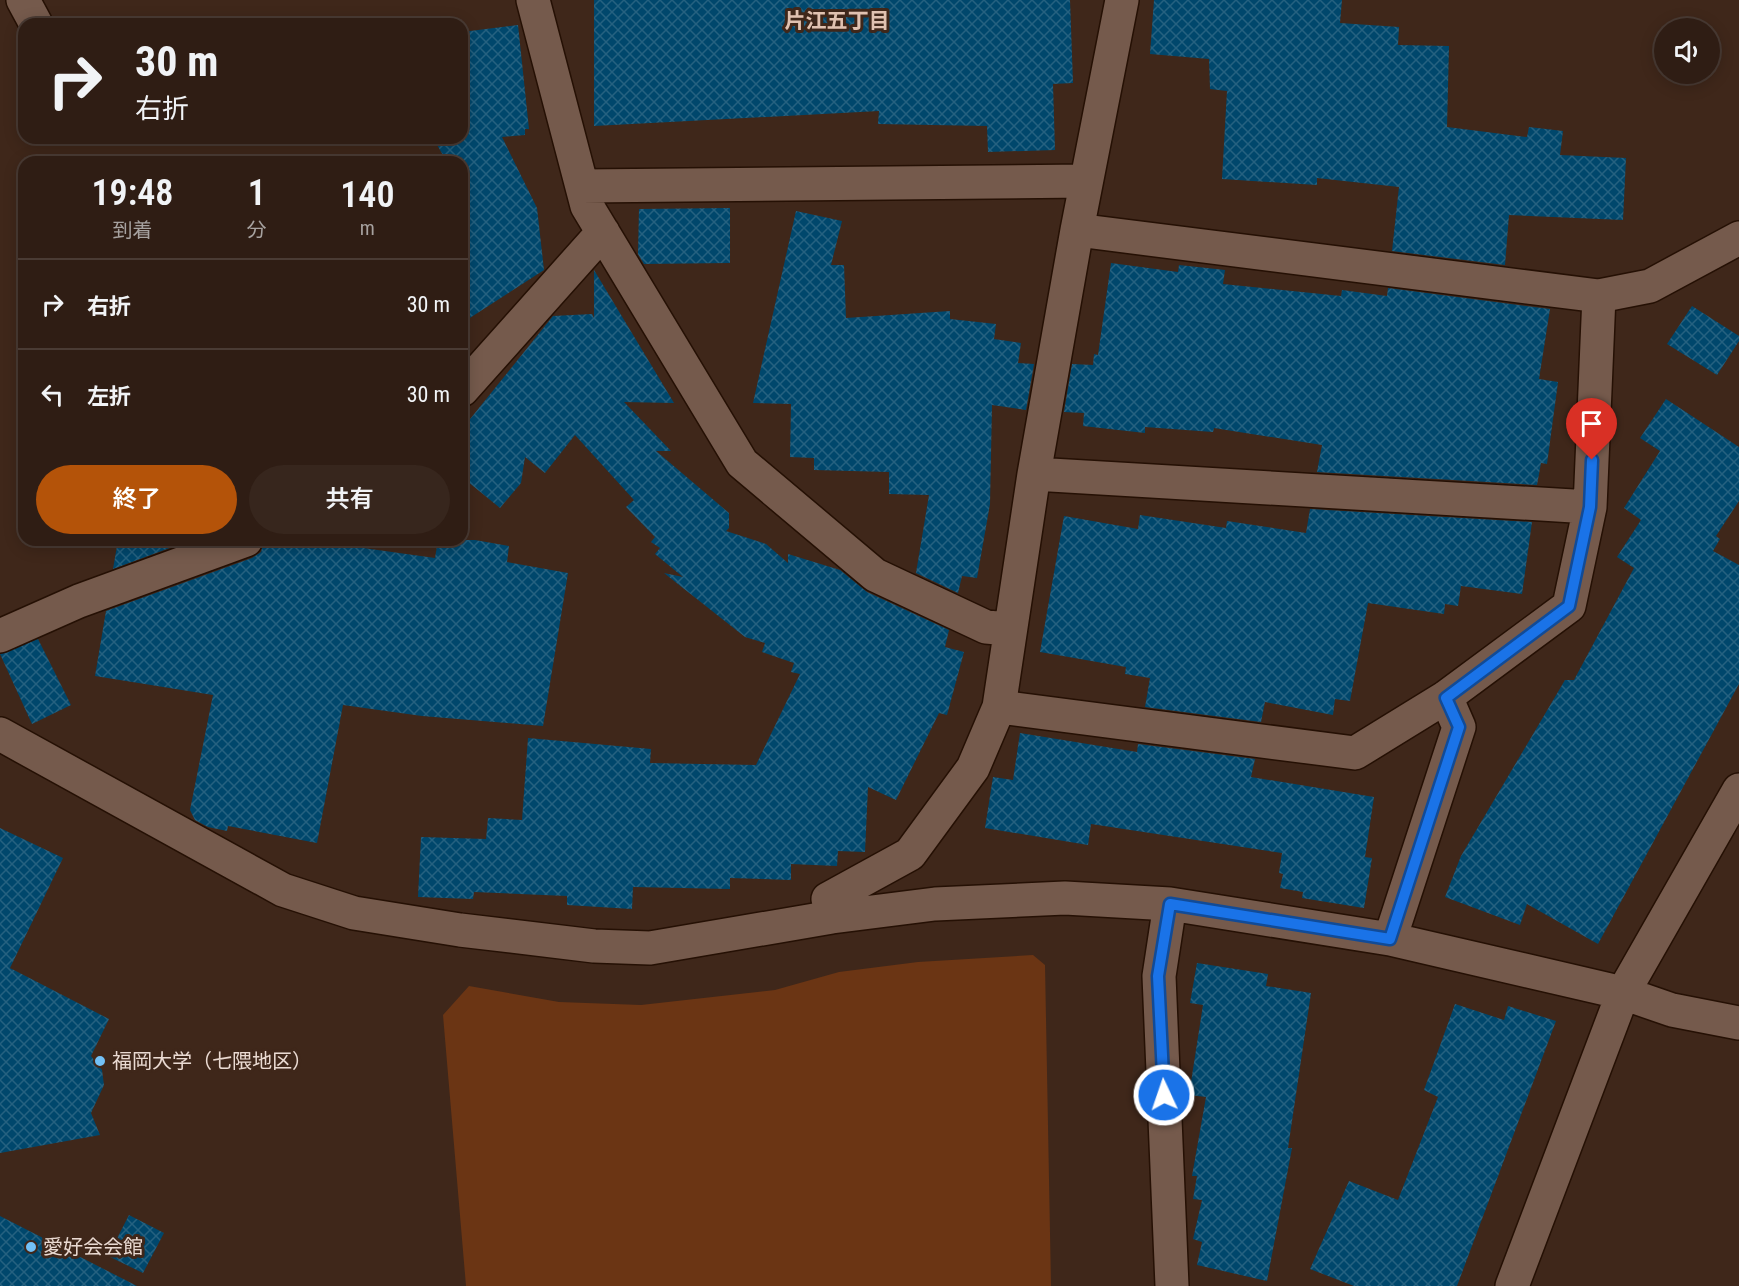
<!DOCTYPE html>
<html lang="ja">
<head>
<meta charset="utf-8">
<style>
  :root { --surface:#2f1d14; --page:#37261d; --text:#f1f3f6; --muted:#a7a2a0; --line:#4a3b34; --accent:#b45309 }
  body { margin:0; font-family:"Roboto Condensed","Noto Sans JP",sans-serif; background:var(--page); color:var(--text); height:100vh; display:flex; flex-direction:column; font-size:22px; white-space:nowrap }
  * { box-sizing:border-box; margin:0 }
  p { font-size:20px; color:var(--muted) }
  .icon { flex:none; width:33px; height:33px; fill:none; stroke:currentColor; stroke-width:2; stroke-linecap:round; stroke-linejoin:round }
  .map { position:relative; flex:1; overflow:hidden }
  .drawer { position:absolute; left:18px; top:156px; width:450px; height:390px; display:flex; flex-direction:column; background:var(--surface); border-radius:18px; box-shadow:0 3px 15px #0003,0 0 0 2px var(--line) }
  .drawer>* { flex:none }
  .guide { position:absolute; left:18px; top:18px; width:450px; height:126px; border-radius:18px; box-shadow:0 3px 15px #0003,0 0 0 2px var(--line); background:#2f1d14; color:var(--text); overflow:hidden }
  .controls { position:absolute; left:1654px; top:18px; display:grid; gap:12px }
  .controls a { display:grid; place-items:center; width:66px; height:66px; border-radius:50%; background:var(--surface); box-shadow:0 3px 15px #0003,0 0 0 2px var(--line); font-size:30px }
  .pin { position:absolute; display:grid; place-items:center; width:51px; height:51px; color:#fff; margin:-62px -26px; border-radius:50% 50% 50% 0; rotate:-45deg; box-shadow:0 0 6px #0007 }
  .pin .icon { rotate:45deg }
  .me { position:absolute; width:66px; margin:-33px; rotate:357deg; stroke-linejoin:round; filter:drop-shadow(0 0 4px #0008) }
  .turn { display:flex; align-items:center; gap:21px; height:126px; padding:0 18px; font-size:27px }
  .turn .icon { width:78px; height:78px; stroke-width:2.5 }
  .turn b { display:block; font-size:42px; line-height:51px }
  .eta { display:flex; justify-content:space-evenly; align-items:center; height:102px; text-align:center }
  .eta b { font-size:36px; font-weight:600; line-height:42px }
  .primary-button { display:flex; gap:12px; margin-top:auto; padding:12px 18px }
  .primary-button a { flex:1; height:69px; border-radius:36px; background:var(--accent); color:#fff; font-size:24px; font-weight:600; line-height:69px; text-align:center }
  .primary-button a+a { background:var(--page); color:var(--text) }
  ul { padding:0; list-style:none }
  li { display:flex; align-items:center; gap:18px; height:90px; padding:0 18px; border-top:2px solid var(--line) }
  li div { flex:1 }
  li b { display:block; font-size:22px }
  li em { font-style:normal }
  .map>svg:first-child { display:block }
  .water { fill:#6b3514 }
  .building { fill:url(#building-cross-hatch) }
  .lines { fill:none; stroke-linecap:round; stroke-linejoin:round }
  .minor-casing { stroke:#251004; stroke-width:36 }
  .minor { stroke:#755a4c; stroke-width:33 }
  .route-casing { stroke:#114b97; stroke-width:15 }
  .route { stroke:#1a73e8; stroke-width:10 }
  .poi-dot { fill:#73c1f6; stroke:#3f271a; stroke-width:2 }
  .labels { text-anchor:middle; stroke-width:6; stroke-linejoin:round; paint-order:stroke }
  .poi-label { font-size:20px; fill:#eadad2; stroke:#3f271a; text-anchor:start }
  .neighbourhood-label { font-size:21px; font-weight:bold; fill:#e0c2b1; stroke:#3f271a }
</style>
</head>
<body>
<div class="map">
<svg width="1739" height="1286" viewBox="0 0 1739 1286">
  <defs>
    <pattern id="building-cross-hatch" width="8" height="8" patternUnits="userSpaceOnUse" patternTransform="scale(1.5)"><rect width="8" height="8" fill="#00476c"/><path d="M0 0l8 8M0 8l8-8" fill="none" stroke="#256180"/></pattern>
  </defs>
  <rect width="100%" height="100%" fill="#3f271a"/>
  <path class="water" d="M1033,955L1045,965L1051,1286H466L443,1015L469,986L559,1002L641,1005L775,990L839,972L918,962Z"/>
  <path class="building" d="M594,0H1070L1073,83L1053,84L1055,150L988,152L987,126L878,124L879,111L594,126Z
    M1154,0H1342L1340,23L1399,27L1398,45L1449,46L1447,127L1527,137L1529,127L1563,131L1560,155L1626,158L1623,220L1509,215L1505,265L1392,251L1399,187L1317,178V185L1222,179L1227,91L1210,89L1209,59L1150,54Z
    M518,25L529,129H525V135L502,137L537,208L544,270L462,323V162H447L433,138H462V32Z
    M730,208V263L644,264L638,254L639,209Z
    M796,211L842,221L831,265H844L846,318L950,311V319L996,324L994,339L1021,343L1018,363L1034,364L1026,410L992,405L990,504L977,578L962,576L958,593L916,573L929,495L889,494V472L814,470V458L790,457L791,404L753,403Z
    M1111,263L1178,272L1179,265L1225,270L1223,284L1341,296L1342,290L1387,296L1388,288L1550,309L1539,379L1558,382L1547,464L1541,463L1537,485L1317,472L1322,445L1214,428L1213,432L1145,427V433L1083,426L1084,413L1064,412L1072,364L1093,365L1094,354L1098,355Z
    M594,270L674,403L624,402L671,451H656L729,513V528L726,531L766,544L788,563V554L840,570L867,592L949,630L945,647L964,652L947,715L939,713L896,800L868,787L865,852L838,851L837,866L791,864V880L730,878V889L633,887L632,909L567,905V896L474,892L473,899L418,897L421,837L486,839L488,818L522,820L528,738L651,749L650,763L756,765L800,674L791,672L794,663L762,652L765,643L745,637L664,573L683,577L655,554L660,548L651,542L655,537L626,507L634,500L575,435L545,473L525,457L521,483L500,508L462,477V429L553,316L592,314L594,318Z
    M1692,306L1739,336V341L1717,375L1667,344Z
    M1666,399L1739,447V501L1716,536L1720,539L1713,551L1739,565V684L1598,944L1527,904L1520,925L1445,897L1461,856L1565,680H1574L1634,568L1617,557L1641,520L1624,508L1660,451L1640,438Z
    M1310,509L1532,522L1522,594L1461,586L1458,606L1445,604L1444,614L1368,603L1350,701L1335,699L1333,715L1265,702L1261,722L1145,707L1150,678L1125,674L1126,667L1040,652L1064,516L1138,529L1140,515L1226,528L1227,521L1306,533Z
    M118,540H191L113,569Z
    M264,540H306L435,558L438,540H475L509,546L507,562L568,573L543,726L422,716L343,705L317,843L228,826L227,831L208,827L195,820L190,810L213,695L95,676L106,611L252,558L261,552Z
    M38,639L71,705L32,724L0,654Z
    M1020,733L1137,752L1138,744L1255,759L1251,777L1374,797L1365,857L1372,858L1364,908L1302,898L1303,892L1280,888L1283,874L1279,873L1282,853L1091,824L1088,845L985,828L993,777L1013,780Z
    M0,828L63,858L10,968L109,1019L91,1056L102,1070L104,1085L91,1113L100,1135L0,1153Z
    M1197,963L1268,974L1266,986L1311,993L1288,1148H1292L1267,1281L1197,1265L1202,1242L1193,1239L1202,1200L1193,1199L1197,1176H1192L1206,1097L1189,1095L1203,1005L1190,1003Z
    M1455,1004L1504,1020L1508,1006L1556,1021L1457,1286H1354L1310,1269L1349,1181L1398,1200L1438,1097L1424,1090Z
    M129,1215L164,1233L143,1273L108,1256Z
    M0,1216L137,1286H0Z"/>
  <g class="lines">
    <defs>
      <path id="minor" d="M23,0L36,24
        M533,0L587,206L742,463L875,575L986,627L1009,629
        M582,186L1086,181
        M1077,230L1599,296L1650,286L1739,238
        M462,390L603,232
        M1034,474L1590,507
        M0,636L79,601L246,540
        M999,707L1355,753L1446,697L1569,606L1590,507L1599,296
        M0,734L283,890L354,913L460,930L594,946L650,948L832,917L935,904L1065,898L1170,904L1390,939L1623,993L1672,1010L1739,1023
        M1170,904L1159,976L1172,1286
        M832,917L828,899L910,854L973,768L999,707L1034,474L1077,230L1122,0
        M1390,939L1459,727L1446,697
        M1512,1286L1623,993L1739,790"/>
    </defs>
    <use href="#minor" class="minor-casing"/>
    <use href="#minor" class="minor"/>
  </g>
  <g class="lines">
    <defs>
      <path id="route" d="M1164,1095L1158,976L1170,904L1390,939L1459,727L1446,698L1569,606L1590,507L1592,460"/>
    </defs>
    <use href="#route" class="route-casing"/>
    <use href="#route" class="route"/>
  </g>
  <g class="poi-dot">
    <circle cx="100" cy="1061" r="6"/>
    <circle cx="31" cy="1247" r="6"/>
  </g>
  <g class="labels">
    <g class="poi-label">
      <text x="112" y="1068">福岡大学（七隈地区）</text>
      <text x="43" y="1254">愛好会会館</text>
    </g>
    <g class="neighbourhood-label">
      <text x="837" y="28">片江五丁目</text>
    </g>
  </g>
</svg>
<div class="controls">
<a><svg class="icon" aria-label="sound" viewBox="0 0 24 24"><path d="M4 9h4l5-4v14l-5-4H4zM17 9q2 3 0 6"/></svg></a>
</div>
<div class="pin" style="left:1592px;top:460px;background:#d93025"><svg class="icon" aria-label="arrive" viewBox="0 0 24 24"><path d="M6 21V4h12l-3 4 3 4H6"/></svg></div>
<svg class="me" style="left:1164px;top:1095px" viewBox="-20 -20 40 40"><circle r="17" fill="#1a73e8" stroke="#fff" stroke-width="3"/><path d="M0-11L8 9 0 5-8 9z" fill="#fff"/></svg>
<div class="guide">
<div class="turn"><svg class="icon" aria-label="right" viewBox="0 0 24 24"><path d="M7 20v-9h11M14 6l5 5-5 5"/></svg><div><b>30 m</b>右折</div></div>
</div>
<section class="drawer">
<div class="eta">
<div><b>19:48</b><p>到着</p></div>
<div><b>1</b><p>分</p></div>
<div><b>140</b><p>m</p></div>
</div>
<ul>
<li><svg class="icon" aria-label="right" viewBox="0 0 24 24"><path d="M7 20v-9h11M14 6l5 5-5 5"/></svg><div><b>右折</b></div><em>30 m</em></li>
<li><svg class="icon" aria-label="left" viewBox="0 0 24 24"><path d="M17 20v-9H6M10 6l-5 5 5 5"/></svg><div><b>左折</b></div><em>30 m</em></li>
</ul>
<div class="primary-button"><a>終了</a><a>共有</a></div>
</section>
</div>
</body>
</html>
